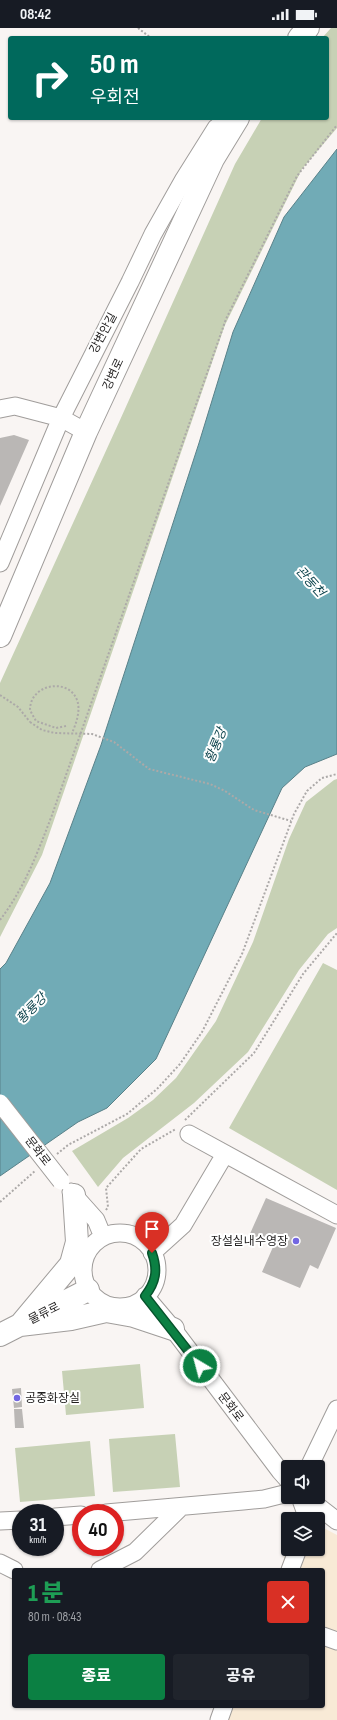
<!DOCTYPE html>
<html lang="ko">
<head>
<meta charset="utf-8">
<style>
  :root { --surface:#171b24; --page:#20242c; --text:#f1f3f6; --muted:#9ea1a6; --accent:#0b8043 }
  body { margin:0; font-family:"Sofia Sans Condensed","Noto Sans KR",sans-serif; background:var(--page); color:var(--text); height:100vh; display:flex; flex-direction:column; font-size:15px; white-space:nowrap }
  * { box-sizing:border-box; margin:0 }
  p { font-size:13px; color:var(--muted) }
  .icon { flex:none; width:22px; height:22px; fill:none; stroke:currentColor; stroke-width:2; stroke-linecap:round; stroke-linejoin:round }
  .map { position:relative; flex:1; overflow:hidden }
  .panel { position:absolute; left:12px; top:1540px; width:313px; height:140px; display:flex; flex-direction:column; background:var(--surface); border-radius:4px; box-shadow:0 1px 3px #0004 }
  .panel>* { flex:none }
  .guide { position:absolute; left:8px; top:8px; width:321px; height:84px; border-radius:4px; box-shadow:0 1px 3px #0004; background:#00695c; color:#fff; overflow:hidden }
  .fabs { position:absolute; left:281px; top:1432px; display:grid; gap:8px }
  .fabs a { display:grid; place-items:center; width:44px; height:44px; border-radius:4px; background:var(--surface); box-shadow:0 1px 3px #0004; font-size:20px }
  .speed { position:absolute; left:12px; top:1476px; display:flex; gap:8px; font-size:20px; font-weight:700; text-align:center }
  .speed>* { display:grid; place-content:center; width:52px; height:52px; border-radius:50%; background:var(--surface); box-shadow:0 1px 3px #0004; line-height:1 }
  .speed small { font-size:10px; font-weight:400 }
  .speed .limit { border:6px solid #d22; background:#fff; color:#111 }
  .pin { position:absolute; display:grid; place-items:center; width:34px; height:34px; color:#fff; margin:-41px -17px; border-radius:50% 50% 50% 0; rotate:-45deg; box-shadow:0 0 4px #0007 }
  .pin .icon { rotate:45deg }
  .me { position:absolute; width:44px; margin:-22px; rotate:323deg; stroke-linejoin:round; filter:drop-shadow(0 0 3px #0008) }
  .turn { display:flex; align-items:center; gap:14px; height:84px; padding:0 16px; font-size:18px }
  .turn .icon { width:52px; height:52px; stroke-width:2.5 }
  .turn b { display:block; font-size:28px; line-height:34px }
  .round { display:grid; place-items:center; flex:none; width:42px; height:42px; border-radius:4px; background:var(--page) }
  .headline { display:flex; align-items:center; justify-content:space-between; height:68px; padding:0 16px }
  h1 { font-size:24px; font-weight:800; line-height:30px; color:#1e9e55 }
  .cta { display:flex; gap:8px; margin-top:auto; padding:8px 16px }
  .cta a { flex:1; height:46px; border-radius:4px; background:var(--accent); color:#fff; font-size:16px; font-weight:800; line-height:46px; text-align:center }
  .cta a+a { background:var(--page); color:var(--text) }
  .status { display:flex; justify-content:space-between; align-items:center; height:28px; padding:0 20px; background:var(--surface); direction:ltr }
  .status svg { height:11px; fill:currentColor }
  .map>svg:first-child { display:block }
  .education { fill:#f8ead6 }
  .green { fill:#c7d1b5 }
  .water { fill:#71abb6; stroke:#598189 }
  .building { fill:#bab7b5 }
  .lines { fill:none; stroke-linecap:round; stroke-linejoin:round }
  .minor-casing { stroke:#a09d9b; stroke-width:19 }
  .major-casing { stroke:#a09d9b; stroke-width:24 }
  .path { stroke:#aca9a8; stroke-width:2; stroke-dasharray:2 2; stroke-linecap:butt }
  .minor { stroke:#fff; stroke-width:17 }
  .major { stroke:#fff; stroke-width:22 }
  .minor-bridge-casing { stroke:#a09d9b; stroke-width:19; stroke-linecap:butt }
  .path-bridge { stroke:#aca9a8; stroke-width:2; stroke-dasharray:2 2; stroke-linecap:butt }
  .minor-bridge { stroke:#fff; stroke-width:17 }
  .route-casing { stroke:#07532c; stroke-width:10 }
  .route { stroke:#0b8043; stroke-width:7 }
  .poi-dot { fill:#7367e2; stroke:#fff; stroke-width:1.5 }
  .labels { text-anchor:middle; stroke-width:4; stroke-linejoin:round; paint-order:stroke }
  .street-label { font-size:12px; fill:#211f1f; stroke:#fff }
  .poi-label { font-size:12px; fill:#211f1f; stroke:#fff; text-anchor:end }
  .water-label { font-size:13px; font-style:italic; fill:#0e444d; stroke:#fff }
</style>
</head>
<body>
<div class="status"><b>08:42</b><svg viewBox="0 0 49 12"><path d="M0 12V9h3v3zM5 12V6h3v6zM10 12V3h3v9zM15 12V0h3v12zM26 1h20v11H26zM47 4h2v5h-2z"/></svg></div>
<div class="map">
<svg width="337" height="1692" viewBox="0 0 337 1692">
  <rect width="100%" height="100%" fill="#f9f5f3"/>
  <path class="education" d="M318,1497L337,1507V1692H211L216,1678H323V1542H281L288,1515V1521H318Z"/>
  <path class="green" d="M331,0H337V100L302,141L225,297L42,827L0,909V655L120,392L235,136L262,90H327V10H322Z
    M337,751V900L328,906L299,942L248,1024L194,1075L123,1130L98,1159L72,1123L128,1090L153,1072L176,1050L216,993L253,914L289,811L306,774L334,752Z
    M323,935L337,942V1162L229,1100Z
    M140,1336L144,1380L66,1387L62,1343Z
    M175,1406L180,1459L113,1464L109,1411Z
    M90,1413L95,1468L20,1474L15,1420Z"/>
  <path class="water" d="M337,121V726L305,739L282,760L156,1031L107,1080L78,1094L0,1148V941L6,935L50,855L101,717L199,415L233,304L284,189Z"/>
  <path class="building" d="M14,407L29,412L0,478V410Z
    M266,1170L336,1200L318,1241L310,1237L300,1260L262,1244L273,1219L249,1208Z
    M21,1360L22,1379L14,1380L12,1361Z
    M14,1381H22L24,1400H15Z"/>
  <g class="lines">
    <defs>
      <path id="minor" d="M0,381L15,378L61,390L86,404
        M0,535L61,390L130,254L153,206L184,151L216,100L230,90
        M189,1106L337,1187
        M71,1164L96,1192L103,1209
        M83 1242a37 37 0 1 1 74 0a37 37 0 1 1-74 0Z
        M152,1225L183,1197L225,1126
        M145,1268L173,1301L280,1443L288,1452
        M309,1439L337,1381
        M300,1469L308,1491
        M306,1469L337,1493
        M106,1485L243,1473L264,1471L288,1465
        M55,1489L81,1487
        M0,1493L21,1492
        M0,1535L14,1542
        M100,1542L135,1524L181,1479
        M290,1542L298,1521
        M323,1608L337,1613
        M219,1692L224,1678"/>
      <path id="major" d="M299,10L308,0
        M0,608L86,404L213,131L238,90
        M20,1297L71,1291L106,1283L134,1288L173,1301
        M20,1297L71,1236L77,1214L74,1167
        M0,1307L88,1262"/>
    </defs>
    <use href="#minor" class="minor-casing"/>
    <use href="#major" class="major-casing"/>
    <path class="path" d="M138,0L151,10
      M0,667L18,679L30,694
      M66,698L56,700L36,693C34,689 31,685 30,681C30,678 31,675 32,672C41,654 70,653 77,672C81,682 76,696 72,705
      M0,892C25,859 37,826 52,787L226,291L297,148L337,97
      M185,1092L254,1025L303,946L337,905
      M57,1126L68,1117L127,1086L157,1061L180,1036L202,1004L242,926L294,786L307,763L322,750L337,746
      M0,1174L35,1143
      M106,1182L108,1179L106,1160L141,1121L176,1101"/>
    <use href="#minor" class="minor"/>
    <use href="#major" class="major"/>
    <defs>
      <path id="minor-bridge" d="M0,1075L61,1153"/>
    </defs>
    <use href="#minor-bridge" class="minor-bridge-casing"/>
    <path class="path-bridge" d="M30,694L42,702L55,705L92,706L114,714L149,741L210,756L225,763L254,782L291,793"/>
    <use href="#minor-bridge" class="minor-bridge"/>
  </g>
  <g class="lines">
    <defs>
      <path id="route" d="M152,1225C158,1242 156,1254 145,1268L200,1338"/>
    </defs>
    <use href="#route" class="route-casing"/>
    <use href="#route" class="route"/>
  </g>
  <g class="poi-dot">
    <circle cx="296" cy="1213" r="4"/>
    <circle cx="17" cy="1370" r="4"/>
  </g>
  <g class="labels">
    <g class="street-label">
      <text transform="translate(103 305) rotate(-62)" y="4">강변안길</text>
      <text transform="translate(113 346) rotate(-65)" y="4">강변로</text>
      <text transform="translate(38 1123) rotate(52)" y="4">문화로</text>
      <text transform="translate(44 1285) rotate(-27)" y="4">물류로</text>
      <text transform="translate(231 1379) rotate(53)" y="4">문화로</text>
    </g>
    <g class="poi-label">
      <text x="288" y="1217">장설실내수영장</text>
      <text x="25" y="1374" text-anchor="start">공중화장실</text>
    </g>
    <g class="water-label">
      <text transform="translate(311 553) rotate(48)" y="5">관동천</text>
      <text transform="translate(215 717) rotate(-68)" y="5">황룡강</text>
      <text transform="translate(31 980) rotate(-45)" y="5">황룡강</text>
    </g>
  </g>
</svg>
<div class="fabs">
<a><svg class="icon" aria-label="sound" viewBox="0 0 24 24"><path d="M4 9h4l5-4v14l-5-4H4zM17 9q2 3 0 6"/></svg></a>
<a><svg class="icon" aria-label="layers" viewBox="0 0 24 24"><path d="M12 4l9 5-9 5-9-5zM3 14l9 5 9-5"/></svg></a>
</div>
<div class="speed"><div>31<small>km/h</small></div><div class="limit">40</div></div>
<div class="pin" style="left:152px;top:1225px;background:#d93025"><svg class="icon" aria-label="arrive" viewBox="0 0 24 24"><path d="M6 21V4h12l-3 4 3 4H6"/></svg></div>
<svg class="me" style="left:200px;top:1338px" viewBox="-20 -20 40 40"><circle r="17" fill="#0b8043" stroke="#fff" stroke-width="3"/><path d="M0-11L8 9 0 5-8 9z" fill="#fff"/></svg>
<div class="guide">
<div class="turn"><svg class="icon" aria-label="right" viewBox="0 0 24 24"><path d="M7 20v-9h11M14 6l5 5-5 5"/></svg><div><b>50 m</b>우회전</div></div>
</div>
<section class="panel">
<div class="headline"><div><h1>1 분</h1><p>80 m · 08:43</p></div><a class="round" style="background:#d93025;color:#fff"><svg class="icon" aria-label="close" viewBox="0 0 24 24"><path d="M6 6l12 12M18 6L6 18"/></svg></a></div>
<div class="cta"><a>종료</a><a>공유</a></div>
</section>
</div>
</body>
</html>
